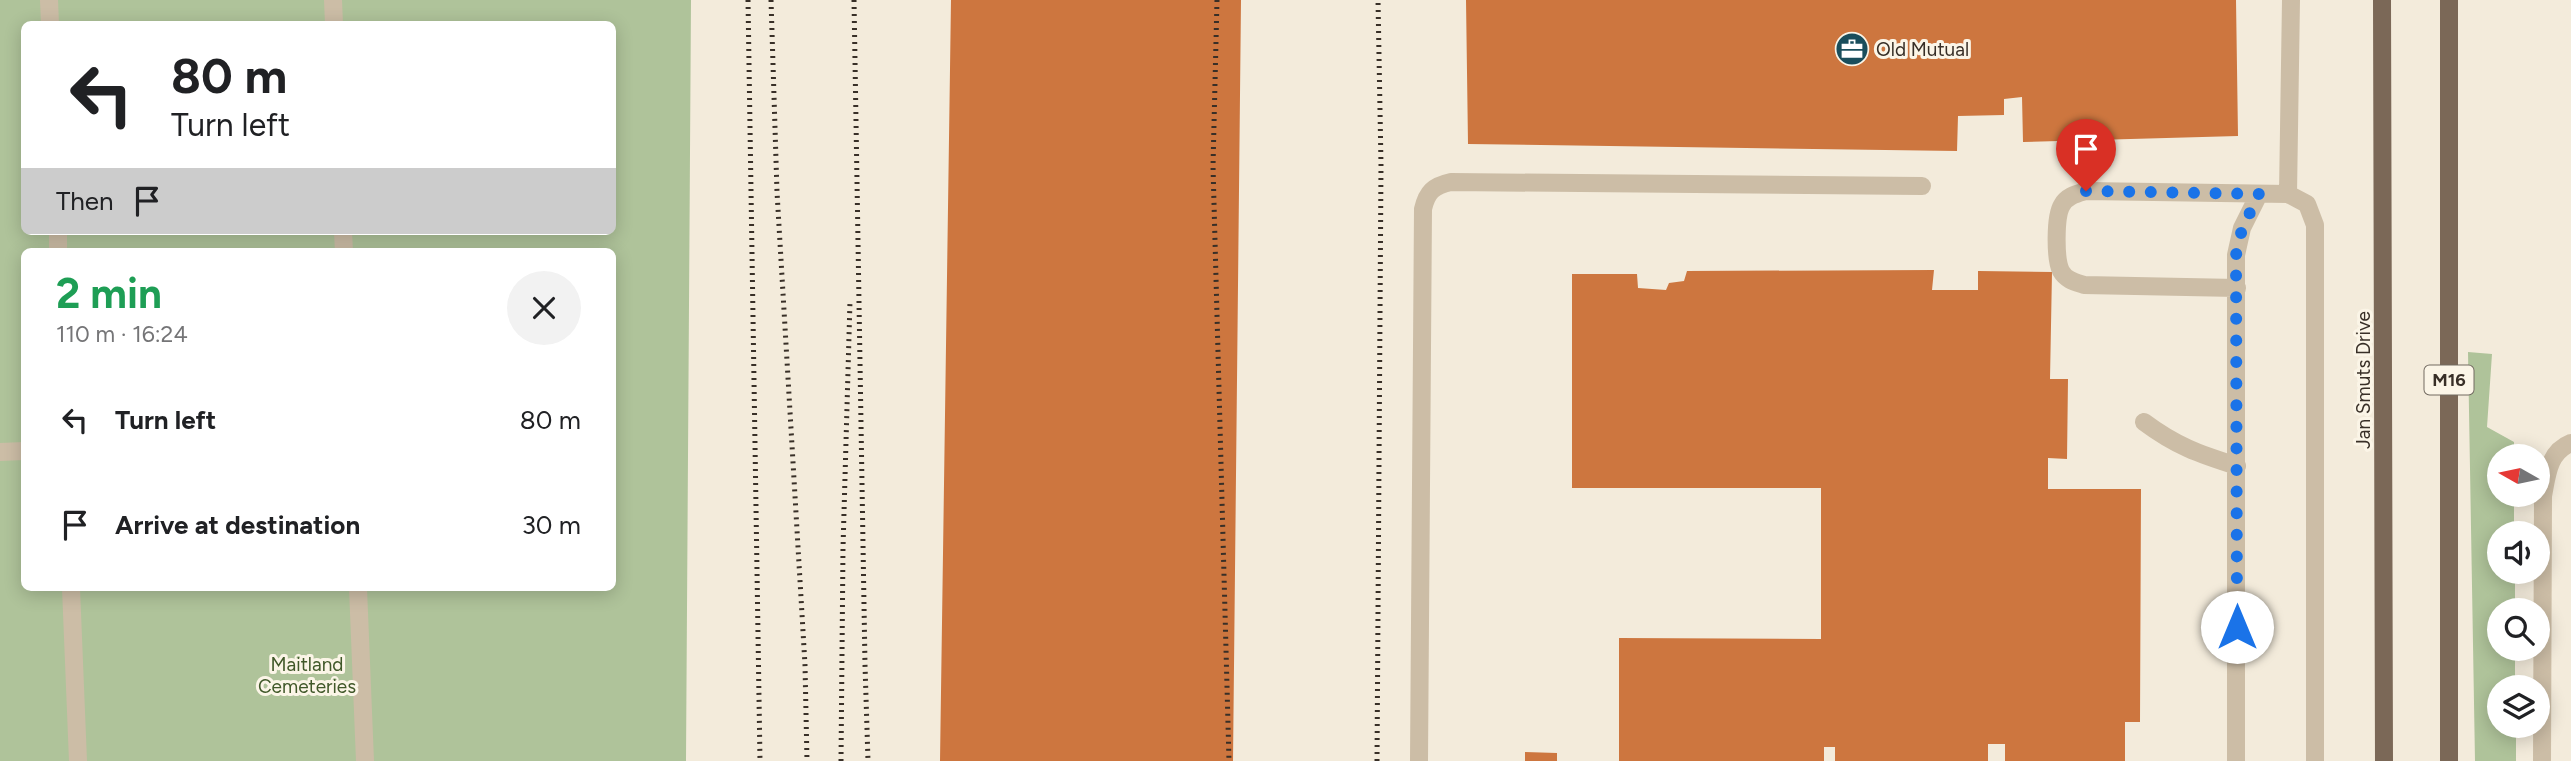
<!DOCTYPE html>
<html lang="en">
<head>
<meta charset="utf-8">
<style>
  :root { --surface:#fff; --page:#f2f2f2; --text:#202124; --muted:#757577 }
  body { margin:0; font-family:Figtree,sans-serif; background:var(--page); color:var(--text); height:100vh; display:flex; flex-direction:column; font-size:26px; white-space:nowrap }
  * { box-sizing:border-box; margin:0 }
  p { font-size:23px; color:var(--muted) }
  .icon { flex:none; width:38px; height:38px; fill:none; stroke:currentColor; stroke-width:2; stroke-linecap:round; stroke-linejoin:round }
  .map { position:relative; flex:1; overflow:hidden }
  .drawer { position:absolute; left:21px; top:248px; width:595px; height:343px; display:flex; flex-direction:column; background:var(--surface); border-radius:10px; box-shadow:0 4px 18px #0003 }
  .drawer>* { flex:none }
  .hud { position:absolute; left:21px; top:21px; width:595px; height:214px; border-radius:10px; box-shadow:0 4px 18px #0003; background:#fff; color:var(--text); overflow:hidden }
  .needle { width:46px; rotate:279deg }
  .tools { position:absolute; left:2487px; top:444px; display:grid; gap:14px }
  .tools a { display:grid; place-items:center; width:63px; height:63px; border-radius:50%; background:var(--surface); box-shadow:0 4px 18px #0003; font-size:35px }
  .pin { position:absolute; display:grid; place-items:center; width:60px; height:60px; color:#fff; margin:-72px -30px; border-radius:50% 50% 50% 0; rotate:-45deg; box-shadow:0 0 7px #0007 }
  .pin .icon { rotate:45deg }
  .me { position:absolute; width:77px; margin:-38px; rotate:0deg; stroke-linejoin:round; filter:drop-shadow(0 0 5px #0008) }
  .turn { display:flex; align-items:center; gap:24px; height:147px; padding:0 35px; font-size:32px }
  .turn .icon { width:91px; height:91px; stroke-width:2.5 }
  .turn b { display:block; font-size:49px; line-height:60px }
  .then { display:flex; align-items:center; height:66px; padding:0 35px; background:#0003; gap:14px; font-size:26px }
  .round { display:grid; place-items:center; flex:none; width:74px; height:74px; border-radius:37px; background:var(--page) }
  .head { display:flex; align-items:center; justify-content:space-between; height:119px; padding:0 35px }
  h1 { font-size:42px; font-weight:700; line-height:52px; color:#1e9e55 }
  ul { padding:0; list-style:none }
  li { display:flex; align-items:center; gap:21px; height:105px; padding:0 35px }
  li div { flex:1 }
  li b { display:block; font-size:26px }
  li em { font-style:normal }
  .map>svg:first-child { display:block }
  .green { fill:#afc39a; fill-rule:evenodd }
  .building { fill:#cd763f }
  .lines { fill:none; stroke-linecap:round; stroke-linejoin:round }
  .minor { stroke:#ccbda6; stroke-width:18 }
  .major { stroke:#7b6857; stroke-width:18 }
  .rail { stroke:#382f27; stroke-width:5; stroke-dasharray:2 5; stroke-linecap:butt }
  .route { stroke:#1a73e8; stroke-width:12; stroke-dasharray:0 21.6 }
  .labels { text-anchor:middle; stroke-width:6; stroke-linejoin:round; paint-order:stroke }
  .shield { fill:#fbf5e7; stroke:#726a61; stroke-width:2 }
  .shield-label { font-size:18px; font-weight:bold; fill:#382f27 }
  .poi-label { font-size:19px; fill:#382f27; stroke:#fbf5e7; text-anchor:start }
  .street-label { font-size:19px; fill:#382f27; stroke:#fbf5e7 }
  .park-label { font-size:19px; fill:#405829; stroke:#fbf5e7 }
</style>
</head>
<body>
<div class="map">
<svg width="2571" height="761" viewBox="0 0 2571 761">
  <rect width="100%" height="100%" fill="#f3ebdb"/>
  <path class="green" d="M0,0H691L686,761H0ZM24,24H612V231H24ZM24,252H612V588H24Z
    M2468,352L2492,354L2487,427L2514,442V457H2499V495H2514V534H2499V572H2515V611H2499V649H2515V688H2499V726H2516V761H2475Z"/>
  <path class="building" d="M951,0H1241L1233,761H940Z
    M1466,0H2236L2238,136L2023,142L2022,97L2004,99V115L1958,116L1957,151L1468,144Z
    M1934,270L1932,290H1978V271L2052,272L2050,379H2068L2067,459L2048,458V489H2141L2140,722H2125V761H2005V744H1988V761H1835V747H1824V761H1619V638L1821,639V488H1572V274H1637L1638,288L1666,290L1669,283L1684,281L1687,271Z
    M1525,752L1557,753V761H1525Z"/>
  <g class="lines">
    <path class="minor" d="M49,0L50,24
      M333,0L334,24
      M2288,194L2307,204L2315,225V761
      M58,231V252
      M343,231L344,252
      M2237,288L2084,285C2075,282 2066,280 2061,271C2055,259 2055,216 2062,205C2067,196 2076,194 2086,191L2288,194L2291,0
      M2144,422C2176,446 2199,454 2237,466
      M0,452L24,451
      M71,588L78,761
      M358,588L365,761
      M1419,761L1423,209C1427,192 1433,186 1451,182L1922,186
      M2236,761V255L2242,228L2259,194
      M2542,761L2543,496C2547,476 2548,452 2571,443"/>
    <path class="major" d="M2382,0L2384,761
      M2449,0V761"/>
    <path class="rail" d="M748,0L760,761
      M771,0L777,192L805,665L807,761
      M854,0L865,665L868,761
      M1217,0L1213,166L1229,761
      M841,761L843,548L850,301
      M1377,761L1381,165L1378,0"/>
  </g>
  <g class="lines">
    <path class="route" d="M2086,191L2259,194L2242,229L2236,255L2237,627"/>
  </g>
  <defs>
    <symbol id="office-disc" viewBox="-11 -11 22 22"><circle r="9.5" fill="#1a4e5c" stroke="#fbf5e7"/><path d="M-6-3h4V-5.5h4V-3h4V5H-6ZM-1-4.5V-3h2v-1.5ZM-6 0V1H6V0Z" fill="#fff"/></symbol>
  </defs>
  <g fill-rule="evenodd">
    <use href="#office-disc" x="1833" y="30" width="38" height="38"/>
  </g>
  <g class="labels">
    <rect class="shield" x="2424.5" y="365.5" width="49" height="29" rx="5"/>
    <g class="shield-label">
      <text x="2449" y="386">M16</text>
    </g>
    <g class="poi-label">
      <text x="1876" y="56">Old Mutual</text>
    </g>
    <g class="street-label">
      <text transform="translate(2363 380) rotate(-90)" y="7">Jan Smuts Drive</text>
    </g>
    <g class="park-label">
      <text x="307" y="671">Maitland<tspan x="307" dy="22">Cemeteries</tspan></text>
    </g>
  </g>
</svg>
<div class="tools">
<a><svg class="needle" viewBox="-14 -14 28 28"><path d="M0-13l5 13h-10z" fill="#e53935"/><path d="M0 13l5-13h-10z" fill="#757577"/></svg></a>
<a><svg class="icon" aria-label="sound" viewBox="0 0 24 24"><path d="M4 9h4l5-4v14l-5-4H4zM17 9q2 3 0 6"/></svg></a>
<a><svg class="icon" aria-label="search" viewBox="0 0 24 24"><circle cx="10" cy="10" r="6"/><path d="M15 15l6 6"/></svg></a>
<a><svg class="icon" aria-label="layers" viewBox="0 0 24 24"><path d="M12 4l9 5-9 5-9-5zM3 14l9 5 9-5"/></svg></a>
</div>
<div class="pin" style="left:2086px;top:191px;background:#d93025"><svg class="icon" aria-label="arrive" viewBox="0 0 24 24"><path d="M6 21V4h12l-3 4 3 4H6"/></svg></div>
<svg class="me" style="left:2237px;top:627px" viewBox="-20 -20 40 40"><circle r="19" fill="#fff"/><path d="M0-13L10 11 0 6-10 11z" fill="#1a73e8"/></svg>
<div class="hud">
<div class="turn"><svg class="icon" aria-label="left" viewBox="0 0 24 24"><path d="M17 20v-9H6M10 6l-5 5 5 5"/></svg><div><b>80 m</b>Turn left</div></div>
<div class="then">Then<svg class="icon" aria-label="arrive" viewBox="0 0 24 24"><path d="M6 21V4h12l-3 4 3 4H6"/></svg></div>
</div>
<section class="drawer">
<div class="head"><div><h1>2 min</h1><p>110 m · 16:24</p></div><a class="round"><svg class="icon" aria-label="close" viewBox="0 0 24 24"><path d="M6 6l12 12M18 6L6 18"/></svg></a></div>
<ul>
<li><svg class="icon" aria-label="left" viewBox="0 0 24 24"><path d="M17 20v-9H6M10 6l-5 5 5 5"/></svg><div><b>Turn left</b></div><em>80 m</em></li>
<li><svg class="icon" aria-label="arrive" viewBox="0 0 24 24"><path d="M6 21V4h12l-3 4 3 4H6"/></svg><div><b>Arrive at destination</b></div><em>30 m</em></li>
</ul>
</section>
</div>
</body>
</html>
